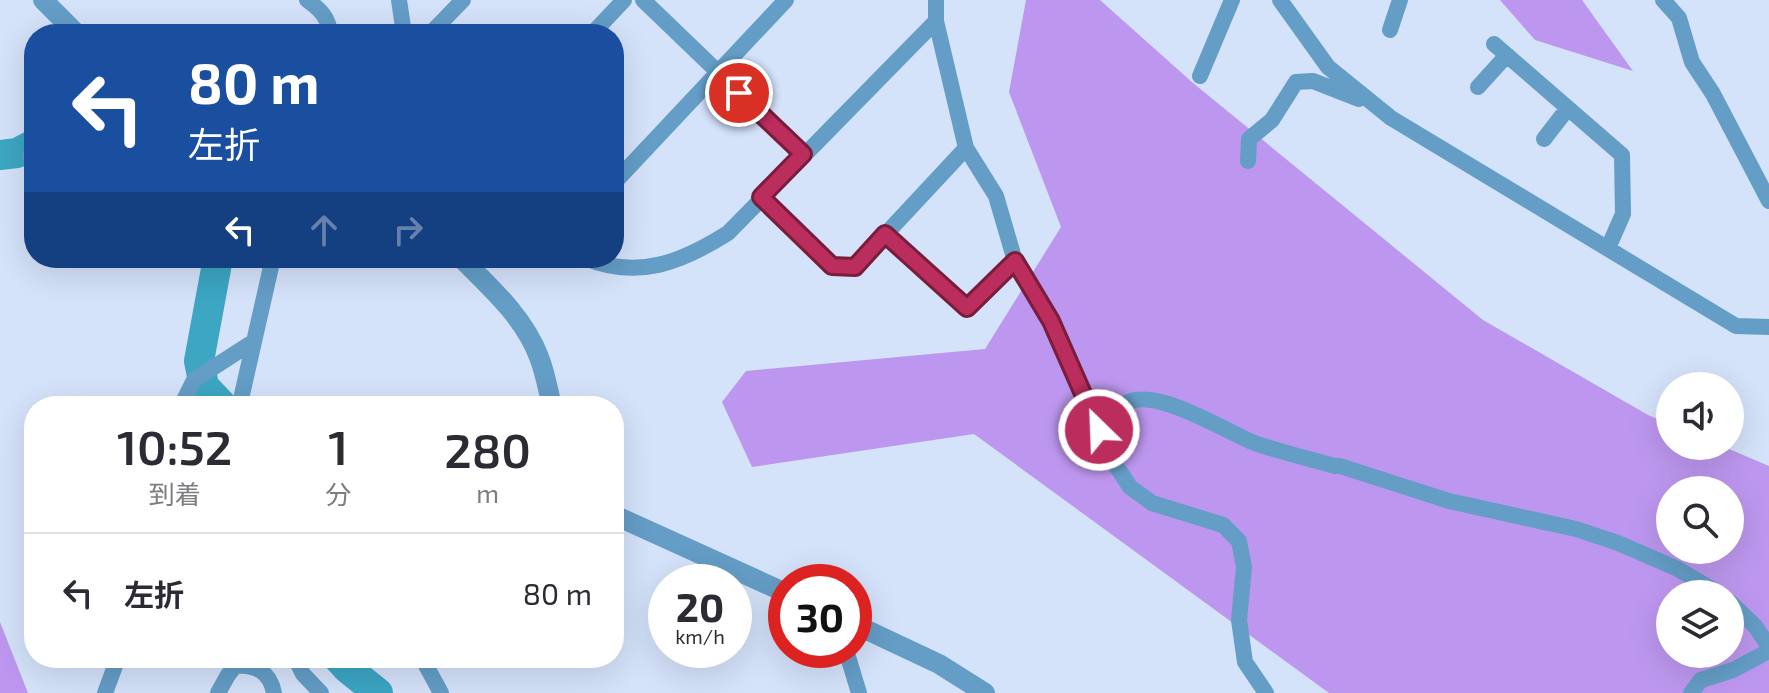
<!DOCTYPE html>
<html lang="ja">
<head>
<meta charset="utf-8">
<style>
  :root { --surface:#fff; --page:#f7f7f7; --text:#2b2b33; --muted:#7c7c81; --line:#e1e1e2 }
  body { margin:0; font-family:"Exo 2","Noto Sans JP",sans-serif; background:var(--page); color:var(--text); height:100vh; display:flex; flex-direction:column; font-size:30px; white-space:nowrap }
  * { box-sizing:border-box; margin:0 }
  p { font-size:26px; color:var(--muted) }
  .icon { flex:none; width:44px; height:44px; fill:none; stroke:currentColor; stroke-width:2; stroke-linecap:round; stroke-linejoin:round }
  .map { position:relative; flex:1; overflow:hidden }
  .details { position:absolute; left:24px; top:396px; width:600px; height:272px; display:flex; flex-direction:column; background:var(--surface); border-radius:32px; box-shadow:0 8px 32px #0002 }
  .details>* { flex:none }
  .banner { position:absolute; left:24px; top:24px; width:600px; height:244px; border-radius:32px; box-shadow:0 8px 32px #0002; background:#1a4fa0; color:#fff; overflow:hidden }
  .tools { position:absolute; left:1656px; top:372px; display:grid; gap:16px }
  .tools a { display:grid; place-items:center; width:88px; height:88px; border-radius:50%; background:var(--surface); box-shadow:0 8px 32px #0002; font-size:40px }
  .speed { position:absolute; left:648px; top:564px; display:flex; gap:16px; font-size:40px; font-weight:700; text-align:center }
  .speed>* { display:grid; place-content:center; width:104px; height:104px; border-radius:50%; background:var(--surface); box-shadow:0 8px 32px #0002; line-height:1 }
  .speed small { font-size:20px; font-weight:400 }
  .speed .limit { border:12px solid #d22; background:#fff; color:#111 }
  .pin { position:absolute; display:grid; place-items:center; width:68px; height:68px; color:#fff; margin:-34px; border:4px solid #fff; border-radius:50%; box-shadow:0 2px 8px #0007 }
  .me { position:absolute; width:88px; margin:-44px; rotate:336deg; stroke-linejoin:round; filter:drop-shadow(0 0 6px #0008) }
  .turn { display:flex; align-items:center; gap:28px; height:168px; padding:0 32px; font-size:36px }
  .turn .icon { width:104px; height:104px; stroke-width:2.5 }
  .turn b { display:block; font-size:56px; line-height:68px }
  .lanes { display:flex; align-items:center; height:76px; padding:0 32px; background:#0003; justify-content:center; gap:40px; direction:ltr }
  .lanes .off { opacity:.35 }
  .eta { display:flex; justify-content:space-evenly; align-items:center; height:136px; text-align:center }
  .eta b { font-size:48px; font-weight:600; line-height:56px }
  ul { padding:0; list-style:none }
  li { display:flex; align-items:center; gap:24px; height:120px; padding:0 32px; border-top:2px solid var(--line) }
  li div { flex:1 }
  li b { display:block; font-size:30px }
  li em { font-style:normal }
  .map>svg:first-child { display:block }
  .forest { fill:#bd97ef; fill-rule:evenodd }
  .lines { fill:none; stroke-linecap:round; stroke-linejoin:round }
  .river { stroke:#3ca6c3; stroke-width:30 }
  .minor { stroke:#649dc6; stroke-width:16 }
  .tertiary { stroke:#649dc6; stroke-width:20 }
  .route-casing { stroke:#7a1d3c; stroke-width:20 }
  .route { stroke:#bb2d5d; stroke-width:14 }
</style>
</head>
<body>
<div class="map">
<svg width="1769" height="693" viewBox="0 0 1769 693">
  <rect width="100%" height="100%" fill="#d4e2fa"/>
  <path class="forest" d="M1026,0H1100L1193,83L1483,320L1648,415L1670,424V446H1722L1769,466V693H1329L974,434L752,467L722,402L746,371L985,349L1061,227L1009,92ZM1670,490H1730V550H1670ZM1670,594H1730V654H1670Z
    M1500,0H1582L1633,71L1535,40Z
    M0,622L28,693H0Z"/>
  <g class="lines">
    <path class="river" d="M0,155L17,153L34,144
      M218,258L199,361L204,386L223,406
      M338,658L347,668L378,693"/>
    <path class="minor" d="M307,0C320,9 329,18 330,34
      M399,0L404,34
      M643,0L803,154
      M1280,0L1328,67L1391,118L1736,326L1769,327
      M1663,0L1679,18L1692,62L1713,94L1769,201
      M1390,30L1400,0
      M430,34L463,0
      M592,34L624,0
      M1494,44L1622,155L1623,214L1608,248
      M1200,76L1232,0
      M1478,87L1507,55
      M1544,139L1568,108
      M966,148L996,196L1015,261L1051,321L1111,458L1130,487L1152,503L1223,525L1239,541L1244,567L1239,620L1245,662L1266,693
      M30,157L34,155
      M1248,161L1249,139L1272,120L1296,82L1313,81L1359,99
      M614,183L786,0
      M761,197L832,266L855,267L966,148L936,21V0
      M885,234L967,308L1015,261
      M585,258C639,280 682,262 728,233L936,21
      M181,406L194,380L253,342
      M242,406L241,399L273,258
      M1111,458C1112,443 1109,422 1119,409C1144,377 1228,434 1257,444C1282,452 1309,459 1335,466H1340L1449,501L1576,529L1618,543L1678,569L1720,594
      M846,650L859,693
      M295,658L303,674L321,693
      M422,658L441,693
      M105,693L118,658
      M218,693L228,675L235,666C256,664 270,672 274,693
      M1691,693L1701,680L1733,670L1765,653L1768,645L1755,626L1730,602"/>
    <path class="tertiary" d="M43,0L77,34
      M461,258C490,287 524,317 539,357C545,372 548,390 552,406
      M614,515L786,593
      M854,624L939,664L985,693"/>
  </g>
  <g class="lines">
    <defs>
      <path id="route" d="M739,93L803,154L761,197L832,266L855,267L885,234L967,308L1015,261L1051,321L1099,430"/>
    </defs>
    <use href="#route" class="route-casing"/>
    <use href="#route" class="route"/>
  </g>
</svg>
<div class="tools">
<a><svg class="icon" aria-label="sound" viewBox="0 0 24 24"><path d="M4 9h4l5-4v14l-5-4H4zM17 9q2 3 0 6"/></svg></a>
<a><svg class="icon" aria-label="search" viewBox="0 0 24 24"><circle cx="10" cy="10" r="6"/><path d="M15 15l6 6"/></svg></a>
<a><svg class="icon" aria-label="layers" viewBox="0 0 24 24"><path d="M12 4l9 5-9 5-9-5zM3 14l9 5 9-5"/></svg></a>
</div>
<div class="speed"><div>20<small>km/h</small></div><div class="limit">30</div></div>
<div class="pin" style="left:739px;top:93px;background:#d93025"><svg class="icon" aria-label="arrive" viewBox="0 0 24 24"><path d="M6 21V4h12l-3 4 3 4H6"/></svg></div>
<svg class="me" style="left:1099px;top:430px" viewBox="-20 -20 40 40"><circle r="17" fill="#bb2d5d" stroke="#fff" stroke-width="3"/><path d="M0-11L8 9 0 5-8 9z" fill="#fff"/></svg>
<div class="banner">
<div class="turn"><svg class="icon" aria-label="left" viewBox="0 0 24 24"><path d="M17 20v-9H6M10 6l-5 5 5 5"/></svg><div><b>80 m</b>左折</div></div>
<div class="lanes"><svg class="icon" aria-label="left" viewBox="0 0 24 24"><path d="M17 20v-9H6M10 6l-5 5 5 5"/></svg><svg class="icon off" aria-label="ahead" viewBox="0 0 24 24"><path d="M12 20V5M6 11l6-6 6 6"/></svg><svg class="icon off" aria-label="right" viewBox="0 0 24 24"><path d="M7 20v-9h11M14 6l5 5-5 5"/></svg></div>
</div>
<section class="details">
<div class="eta">
<div><b>10:52</b><p>到着</p></div>
<div><b>1</b><p>分</p></div>
<div><b>280</b><p>m</p></div>
</div>
<ul>
<li><svg class="icon" aria-label="left" viewBox="0 0 24 24"><path d="M17 20v-9H6M10 6l-5 5 5 5"/></svg><div><b>左折</b></div><em>80 m</em></li>
</ul>
</section>
</div>
</body>
</html>
